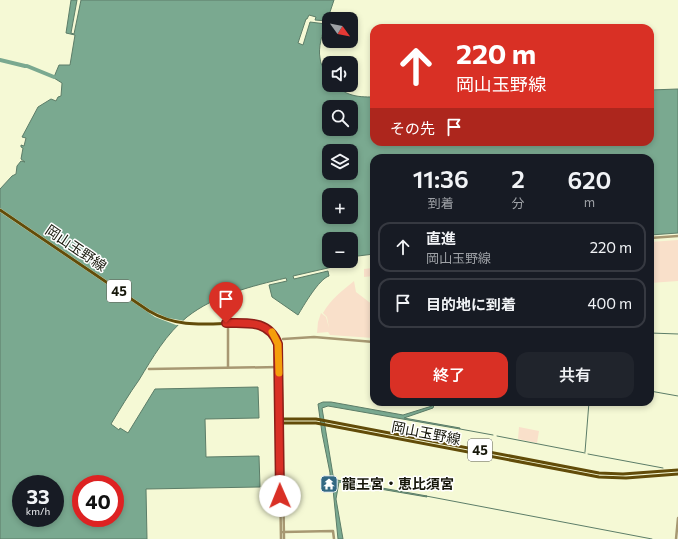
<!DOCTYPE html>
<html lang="ja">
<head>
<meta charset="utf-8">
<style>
  :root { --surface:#171b24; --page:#20242c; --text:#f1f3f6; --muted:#9ea1a6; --line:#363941; --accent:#d93025 }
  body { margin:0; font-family:Commissioner,"Noto Sans JP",sans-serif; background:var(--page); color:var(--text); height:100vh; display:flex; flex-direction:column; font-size:15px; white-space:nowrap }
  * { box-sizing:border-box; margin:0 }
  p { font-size:13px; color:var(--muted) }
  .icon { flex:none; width:22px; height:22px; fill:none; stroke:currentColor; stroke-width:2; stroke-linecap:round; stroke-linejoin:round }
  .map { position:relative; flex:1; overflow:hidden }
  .sheet { position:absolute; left:370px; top:154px; width:284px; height:252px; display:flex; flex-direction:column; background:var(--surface); border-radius:12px; box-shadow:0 2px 6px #0003 }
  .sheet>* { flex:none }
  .hud { position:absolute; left:370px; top:24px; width:284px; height:122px; border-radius:12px; box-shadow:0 2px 6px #0003; background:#d93025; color:#fff; overflow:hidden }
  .needle { width:26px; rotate:123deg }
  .tools { position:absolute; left:322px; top:12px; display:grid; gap:8px }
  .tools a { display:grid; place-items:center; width:36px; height:36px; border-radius:8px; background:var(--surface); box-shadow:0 2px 6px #0003; font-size:20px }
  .speed { position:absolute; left:12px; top:475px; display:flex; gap:8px; font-size:20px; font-weight:700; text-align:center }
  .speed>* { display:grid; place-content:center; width:52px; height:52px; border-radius:50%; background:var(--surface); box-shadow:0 2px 6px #0003; line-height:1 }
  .speed small { font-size:10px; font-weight:400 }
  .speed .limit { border:6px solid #d22; background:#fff; color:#111 }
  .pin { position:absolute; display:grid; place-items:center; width:34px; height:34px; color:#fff; margin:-41px -17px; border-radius:50% 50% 50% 0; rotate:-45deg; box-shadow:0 0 4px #0007 }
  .pin .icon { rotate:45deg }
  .me { position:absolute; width:44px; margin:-22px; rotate:359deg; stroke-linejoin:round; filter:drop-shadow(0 0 3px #0008) }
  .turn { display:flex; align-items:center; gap:14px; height:84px; padding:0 20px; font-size:18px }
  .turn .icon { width:52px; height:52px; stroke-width:2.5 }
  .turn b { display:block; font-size:28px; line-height:34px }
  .then { display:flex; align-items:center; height:38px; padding:0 20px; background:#0003; gap:8px; font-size:15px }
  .eta { display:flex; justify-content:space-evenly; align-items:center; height:68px; text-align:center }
  .eta b { font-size:24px; font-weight:600; line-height:28px }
  .action { display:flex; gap:8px; margin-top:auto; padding:8px 20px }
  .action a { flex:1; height:46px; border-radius:12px; background:var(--accent); color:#fff; font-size:16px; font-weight:600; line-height:46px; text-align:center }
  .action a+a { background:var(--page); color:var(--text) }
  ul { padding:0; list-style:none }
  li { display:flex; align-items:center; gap:12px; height:50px; margin:0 8px 6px; padding:0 12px; border:2px solid var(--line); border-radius:12px }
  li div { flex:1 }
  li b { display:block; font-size:15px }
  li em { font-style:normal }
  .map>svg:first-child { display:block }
  .green { fill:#f9e0ca }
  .water { fill:#7aa990; stroke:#5c7d68; fill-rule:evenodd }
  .pier { fill:#f5f9d5 }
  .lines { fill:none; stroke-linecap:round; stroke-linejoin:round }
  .stream { stroke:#5c7d68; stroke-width:1 }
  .river { stroke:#7aa990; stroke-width:4 }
  .minor { stroke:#a79872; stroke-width:2.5 }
  .major { stroke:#624c09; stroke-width:3 }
  .route-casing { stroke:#8d1f18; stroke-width:10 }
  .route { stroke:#d93025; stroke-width:7 }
  .slow { stroke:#f59e0b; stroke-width:7 }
  .labels { text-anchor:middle; stroke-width:3; stroke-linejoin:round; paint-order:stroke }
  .shield { fill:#fff; stroke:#5c5d54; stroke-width:1 }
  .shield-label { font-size:13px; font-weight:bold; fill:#16170a }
  .street-label { font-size:14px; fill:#16170a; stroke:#fff }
  .poi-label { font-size:14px; font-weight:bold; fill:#16170a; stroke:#fff; text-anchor:start }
</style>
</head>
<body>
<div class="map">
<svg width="678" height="539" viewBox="0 0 678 539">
  <rect width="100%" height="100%" fill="#f5f9d5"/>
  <path class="green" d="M678,240V281L650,283V242Z
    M372,268L373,276L364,277V269Z
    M354,281L356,292L373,305V338L330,335L328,332L317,333L318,322L321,313L326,317L329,328L327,317L323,313C331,299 342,291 354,281Z
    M519,427L539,431L537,443L518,439Z"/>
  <path class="water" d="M71,0H77L71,33L74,34L81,0H334L327,21L315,20L316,17L309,15L307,19H306L298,43L303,45L310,22L326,24C322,34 318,48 320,58C321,69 329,74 329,85C337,85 341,91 349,94C357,97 365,97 374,97V142H650V90L678,89V233L650,235V158H374V254L358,256L351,259V239H329V261H347L341,265L293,276L294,279L328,271L329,276C319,279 304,305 298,315L272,297L269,285L287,281L286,278C252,286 215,295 187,317C166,334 153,357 139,380C129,394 120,409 111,424L119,430L120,428L128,433L155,389L258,387L259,418L205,419L206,457L259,456L260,487L146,489L147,539H0V189L12,176L16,174L17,166L21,161L25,162L21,159L23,148L21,147V145L24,146L26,138L22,137L38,107L51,99L56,101L58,97L61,96L62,83L54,78V77L59,65H70L75,35L66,33ZM329,107H351V129H329ZM329,151H351V173H329ZM329,195H351V217H329ZM21,484H55V518H21ZM81,484H115V518H81Z
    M323,402H331L403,415L432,406V402H435L433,408L404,418L460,428V429L328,406L322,408L333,475L337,480L427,496V497L339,482L336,499L343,539H338L333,489L331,481L330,479V473L322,433L318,404Z"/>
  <path class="pier" d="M0,208L152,311L168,318L185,321L181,325H176L155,317L0,212Z"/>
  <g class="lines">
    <path class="stream" d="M650,333L678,334
      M650,391L678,396
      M460,429L493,435
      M497,436L585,453
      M585,452L589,402
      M588,454L663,468
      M426,496L652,539"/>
    <path class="river" d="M0,60L25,66
      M27,66L54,77"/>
    <path class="minor" d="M650,238L678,236
      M228,326V367
      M283,339L314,337L374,342
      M149,369L279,367
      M282,419L284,539
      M280,420L279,421L281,539
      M283,532L333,531L334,539
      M676,539L678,518"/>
    <path class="major" d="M0,210L149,311C177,328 205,324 236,323C245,323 256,321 264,325C275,329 279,338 281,349L282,419H316L599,473L623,474L678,470
      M265,327L274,335L279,344V421L282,423H316L599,477L626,478L678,474"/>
  </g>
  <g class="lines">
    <defs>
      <path id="route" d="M226,323C248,323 269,320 278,344L280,496"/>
    </defs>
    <use href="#route" class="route-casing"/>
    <use href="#route" class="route"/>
    <path class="slow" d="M272,332L278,344L279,373"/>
  </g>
  <defs>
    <symbol id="temple-square" viewBox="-11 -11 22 22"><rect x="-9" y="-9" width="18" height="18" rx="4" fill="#326883" stroke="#fff"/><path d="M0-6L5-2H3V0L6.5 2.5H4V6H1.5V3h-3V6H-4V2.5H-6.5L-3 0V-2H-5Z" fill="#fff"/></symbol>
  </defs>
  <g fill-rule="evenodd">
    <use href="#temple-square" x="319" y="474" width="20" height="20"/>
  </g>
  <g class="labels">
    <g class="shield">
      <rect x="107" y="280" width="24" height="22" rx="3"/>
      <rect x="468" y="439" width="24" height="22" rx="3"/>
    </g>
    <g class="shield-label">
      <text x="119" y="296">45</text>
      <text x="480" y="455">45</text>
    </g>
    <g class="street-label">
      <text transform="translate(76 248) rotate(34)" y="5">岡山玉野線</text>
      <text transform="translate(426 433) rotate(11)" y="5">岡山玉野線</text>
    </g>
    <g class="poi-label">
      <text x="342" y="489">龍王宮・恵比須宮</text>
    </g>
  </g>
</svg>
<div class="tools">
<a><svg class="needle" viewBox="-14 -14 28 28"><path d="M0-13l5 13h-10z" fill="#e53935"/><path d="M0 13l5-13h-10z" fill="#9ea1a6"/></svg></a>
<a><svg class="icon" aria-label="sound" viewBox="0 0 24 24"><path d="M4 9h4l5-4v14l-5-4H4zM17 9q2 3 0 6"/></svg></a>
<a><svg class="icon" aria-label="search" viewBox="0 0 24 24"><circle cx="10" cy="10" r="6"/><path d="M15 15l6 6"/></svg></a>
<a><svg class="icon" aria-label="layers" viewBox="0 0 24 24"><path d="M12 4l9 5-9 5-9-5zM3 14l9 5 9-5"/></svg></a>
<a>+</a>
<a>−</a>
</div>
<div class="speed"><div>33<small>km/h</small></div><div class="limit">40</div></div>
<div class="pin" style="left:226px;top:323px;background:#d93025"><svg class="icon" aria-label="arrive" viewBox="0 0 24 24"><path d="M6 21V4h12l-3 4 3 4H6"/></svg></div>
<svg class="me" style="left:280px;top:496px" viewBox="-20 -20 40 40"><circle r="19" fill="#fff"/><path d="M0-13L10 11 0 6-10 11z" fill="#d93025"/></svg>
<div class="hud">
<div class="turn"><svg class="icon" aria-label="ahead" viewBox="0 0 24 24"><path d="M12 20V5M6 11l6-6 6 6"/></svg><div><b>220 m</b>岡山玉野線</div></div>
<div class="then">その先<svg class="icon" aria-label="arrive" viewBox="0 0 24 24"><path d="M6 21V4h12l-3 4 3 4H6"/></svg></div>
</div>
<section class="sheet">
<div class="eta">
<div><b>11:36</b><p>到着</p></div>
<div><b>2</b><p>分</p></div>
<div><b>620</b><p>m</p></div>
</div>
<ul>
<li><svg class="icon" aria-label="ahead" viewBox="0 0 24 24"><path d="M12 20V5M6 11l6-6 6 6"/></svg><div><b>直進</b><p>岡山玉野線</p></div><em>220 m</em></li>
<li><svg class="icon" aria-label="arrive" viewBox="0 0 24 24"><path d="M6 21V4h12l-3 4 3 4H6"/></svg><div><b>目的地に到着</b></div><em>400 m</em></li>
</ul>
<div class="action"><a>終了</a><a>共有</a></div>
</section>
</div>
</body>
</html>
